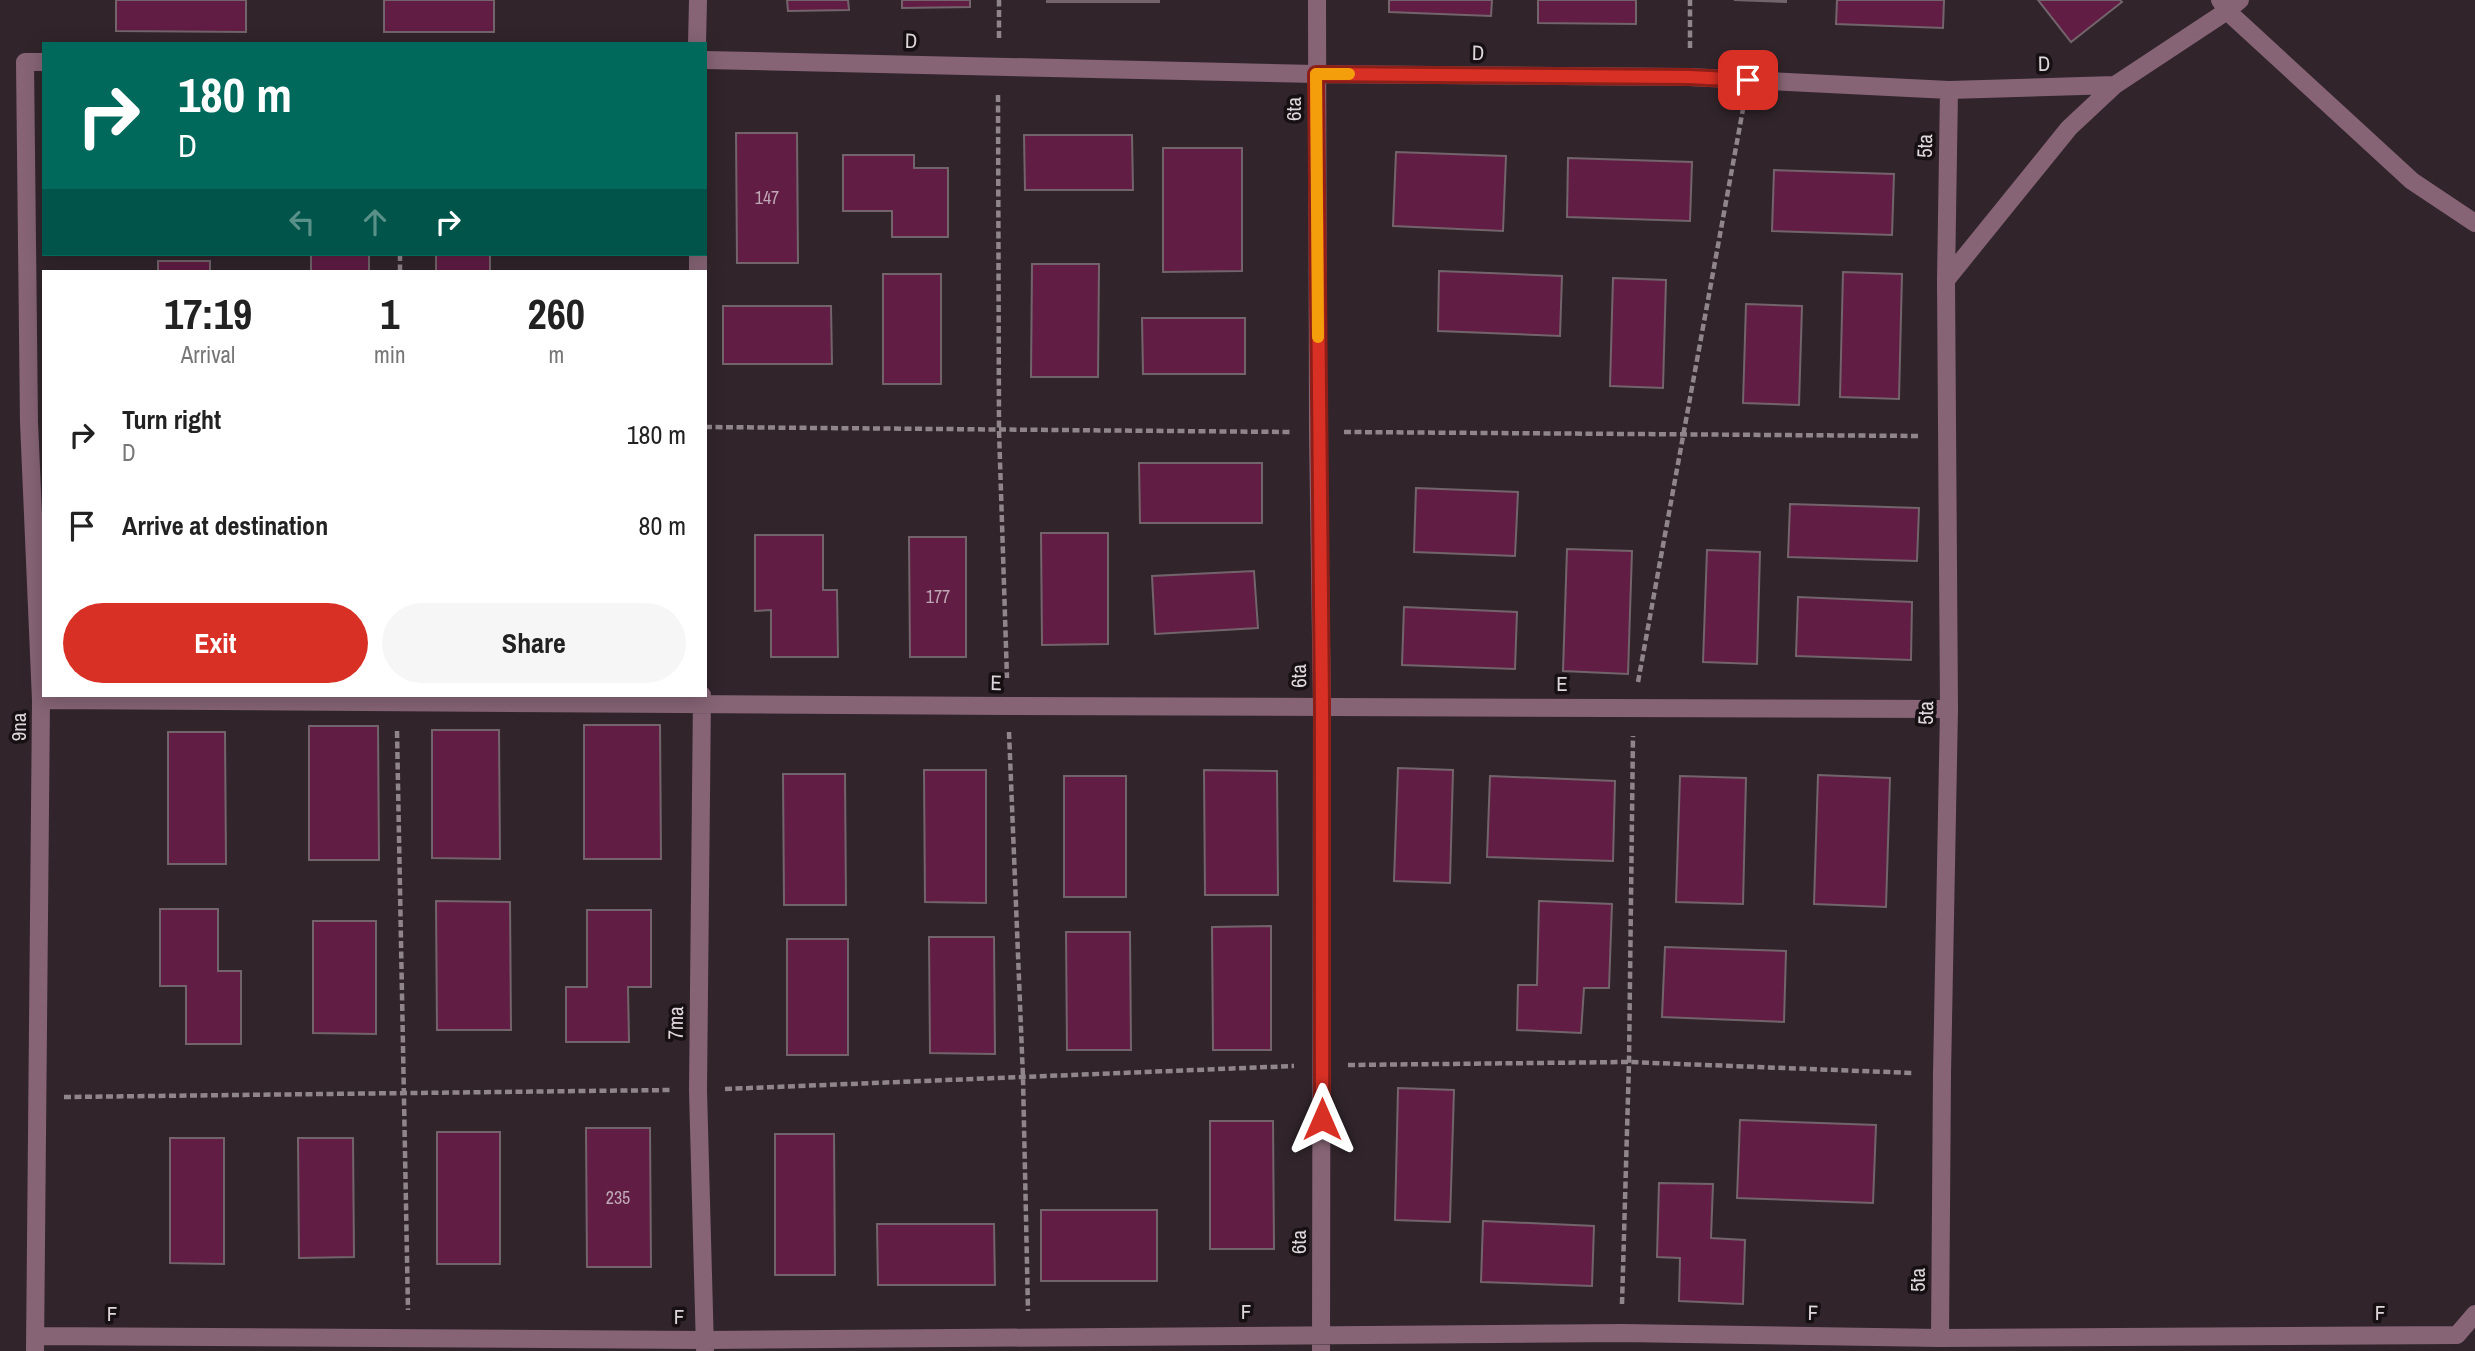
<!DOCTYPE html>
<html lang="en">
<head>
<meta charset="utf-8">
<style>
  :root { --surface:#fff; --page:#f6f6f6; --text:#222; --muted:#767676; --accent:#d93025 }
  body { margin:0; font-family:"Archivo Narrow",sans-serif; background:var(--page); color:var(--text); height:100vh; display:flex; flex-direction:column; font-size:26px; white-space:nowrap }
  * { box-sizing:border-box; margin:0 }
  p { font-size:23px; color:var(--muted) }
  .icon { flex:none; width:38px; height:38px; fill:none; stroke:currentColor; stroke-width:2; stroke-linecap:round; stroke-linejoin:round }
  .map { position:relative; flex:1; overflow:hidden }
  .panel { position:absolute; left:42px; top:270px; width:665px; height:427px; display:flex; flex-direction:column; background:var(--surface); border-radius:0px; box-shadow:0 4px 18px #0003 }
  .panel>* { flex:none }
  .hud { position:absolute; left:42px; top:42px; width:665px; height:214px; border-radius:0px; box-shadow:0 4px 18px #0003; background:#00695c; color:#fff; overflow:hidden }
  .pin { position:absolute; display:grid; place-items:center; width:60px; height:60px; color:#fff; margin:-30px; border-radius:14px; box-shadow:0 4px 10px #0006 }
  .me { position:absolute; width:77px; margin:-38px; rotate:0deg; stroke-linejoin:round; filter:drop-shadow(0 0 5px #0008) }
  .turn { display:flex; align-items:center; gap:24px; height:147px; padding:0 21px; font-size:32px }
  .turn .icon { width:91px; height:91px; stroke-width:2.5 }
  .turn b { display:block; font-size:49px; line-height:60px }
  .lanes { display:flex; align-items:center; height:66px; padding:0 21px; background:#0003; justify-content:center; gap:35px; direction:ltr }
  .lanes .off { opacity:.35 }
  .eta { display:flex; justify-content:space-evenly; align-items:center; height:119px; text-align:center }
  .eta b { font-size:42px; font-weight:700; line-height:49px }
  .cta { display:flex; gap:14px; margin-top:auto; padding:14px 21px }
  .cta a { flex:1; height:80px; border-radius:42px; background:var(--accent); color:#fff; font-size:28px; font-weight:700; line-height:80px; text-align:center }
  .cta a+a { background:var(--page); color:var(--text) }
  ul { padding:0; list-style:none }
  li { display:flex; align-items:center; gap:21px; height:91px; padding:0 21px }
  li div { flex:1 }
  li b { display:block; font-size:26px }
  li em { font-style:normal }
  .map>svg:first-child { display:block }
  .building { fill:#621d45; stroke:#72646a; stroke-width:2 }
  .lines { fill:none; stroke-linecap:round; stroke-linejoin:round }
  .path { stroke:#8f858a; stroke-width:4.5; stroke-dasharray:7 3.5; stroke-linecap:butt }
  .minor { stroke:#866475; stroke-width:18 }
  .route-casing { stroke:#8d1f18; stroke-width:18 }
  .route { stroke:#d93025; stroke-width:12 }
  .slow { stroke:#f59e0b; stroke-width:12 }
  .labels { text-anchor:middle; stroke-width:7; stroke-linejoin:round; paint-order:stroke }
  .number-label { font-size:18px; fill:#bfa8b5 }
  .street-label { font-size:21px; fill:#ded6da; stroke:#161013 }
</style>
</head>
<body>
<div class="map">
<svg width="2475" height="1351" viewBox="0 0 2475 1351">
  <rect width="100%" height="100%" fill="#31252b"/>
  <path class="building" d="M116,0H246V32L116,31Z
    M384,0H494V32H384Z
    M787,0H848L849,10L788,11Z
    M902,0H970V7L902,8Z
    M1047,0H1159V2H1047Z
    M1389,0H1492L1491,16L1389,12Z
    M1538,0H1636V24L1538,23Z
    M1734,0H1786V2Z
    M1837,0H1944L1943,28L1836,24Z
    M2038,0H2120L2122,2L2071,42Z
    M736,133H797L798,263H737Z
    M1024,135H1132L1133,190H1025Z
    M1163,148H1242V271L1163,272Z
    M1396,152L1506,156L1503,231L1393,226Z
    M843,155H914V168H948V237H892V211H843Z
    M1568,158L1692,162L1690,221L1567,217Z
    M1774,170L1894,174L1892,235L1772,231Z
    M311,254H369V271H311Z
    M436,254H490V271H436Z
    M158,261H210V271H158Z
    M1032,264H1099L1098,377H1031Z
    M1439,271L1562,276L1560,336L1438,331Z
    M1843,272L1902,274L1899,399L1840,397Z
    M883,274H941V384H883Z
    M1613,278L1666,280L1663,388L1610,386Z
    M1746,304L1802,306L1799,405L1743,403Z
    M723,306H831L832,364H723Z
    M1142,318H1245V374H1143Z
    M1139,463H1262V523H1140Z
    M1416,488L1518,492L1515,556L1414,552Z
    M1790,504L1919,508L1917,561L1788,557Z
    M1041,533H1108V644L1042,645Z
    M755,535H823V590H837L838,657H771V610L755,611Z
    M909,537H966V657H910Z
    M1567,549L1632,551L1628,674L1563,671Z
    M1707,550L1760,552L1757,664L1703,662Z
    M1254,571L1258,628L1155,634L1152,576Z
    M1798,597L1912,602L1911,660L1796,656Z
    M1404,607L1517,612L1515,669L1402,665Z
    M584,725H660L661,859H584Z
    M309,726H378L379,860H309Z
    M432,730H499L500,859L432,858Z
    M168,732H225L226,864H168Z
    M1398,768L1453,770L1450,883L1394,881Z
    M924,770H986V903L925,902Z
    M1204,770L1277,771L1278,895H1205Z
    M783,774H845L846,905H784Z
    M1818,775L1890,778L1886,907L1814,904Z
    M1064,776H1126V897H1064Z
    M1490,776L1615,781L1613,861L1487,857Z
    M1680,776L1746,778L1743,904L1676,902Z
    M436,901L510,902L511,1030H437Z
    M1539,901L1612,904L1609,988H1584L1581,1033L1517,1030L1518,985H1537Z
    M160,909H218V971H241V1044H186V986H160Z
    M587,910H651V987H628L629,1042H566V987H587Z
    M313,921H376V1034L313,1033Z
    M1271,926V1050H1213L1212,927Z
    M1066,932H1130L1131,1050H1067Z
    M929,937H994L995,1054L930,1053Z
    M787,939H848V1055H787Z
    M1665,947L1786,951L1784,1022L1662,1017Z
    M1398,1088L1454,1090L1450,1222L1395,1220Z
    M1740,1120L1876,1125L1873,1203L1737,1198Z
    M1210,1121H1273L1274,1249H1210Z
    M586,1128H650L651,1267H587Z
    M437,1132H500V1264H437Z
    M775,1134H834L835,1275H775Z
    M170,1138H224V1264L170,1263Z
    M298,1138H353L354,1257L299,1258Z
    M1659,1183L1713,1184L1711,1238L1745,1240L1743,1304L1679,1301L1680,1258L1657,1257Z
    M1041,1210H1157V1281H1041Z
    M1483,1221L1594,1226L1592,1286L1481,1282Z
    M877,1224H994L995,1285H878Z"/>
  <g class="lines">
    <path class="path" d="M999,38V0
      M1690,48V0
      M998,95L999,430L1007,678
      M400,254V271
      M705,427L1290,432
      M1344,432L1920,436
      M1638,682L1743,109
      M397,731L408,1310
      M1009,732L1023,1078L1028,1311
      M1348,1065L1629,1062L1913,1073
      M725,1089L1294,1066
      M64,1097L671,1090
      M1622,1304L1629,1062L1633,736"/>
    <path class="minor" d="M1317,0L1318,432L1322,706L1321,1351
      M2220,0L2227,11L2412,181L2475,223
      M697,44L698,0
      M705,60L1316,74L1689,77L1949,90L2115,85L2227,11L2240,0
      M698,254V271
      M1946,280L2069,128L2115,85
      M702,695L698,1090L705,1349
      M41,700L1008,706L1949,709
      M35,1336L705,1340L1622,1333L1940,1338L2457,1335L2475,1314
      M1940,1338L1942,1074L1949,709L1946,280L1949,90
      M35,1351L41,700L29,422L25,62H44"/>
  </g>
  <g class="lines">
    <defs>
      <path id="route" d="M1322,1119V706L1316,74L1689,77L1748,80"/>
    </defs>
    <use href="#route" class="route-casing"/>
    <use href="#route" class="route"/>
    <path class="slow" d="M1318,337L1316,74H1349"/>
  </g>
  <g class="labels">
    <g class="number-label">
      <text x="767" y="204">147</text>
      <text x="938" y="603">177</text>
      <text x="618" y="1204">235</text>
    </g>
    <g class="street-label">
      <text transform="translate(911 41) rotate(1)" y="7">D</text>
      <text transform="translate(1478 53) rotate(1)" y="7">D</text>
      <text transform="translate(2044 64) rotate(-1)" y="7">D</text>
      <text transform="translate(1294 109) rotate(-90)" y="7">6ta</text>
      <text transform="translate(1925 146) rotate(-89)" y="7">5ta</text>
      <text transform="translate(1299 676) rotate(-91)" y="7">6ta</text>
      <text transform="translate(996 683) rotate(1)" y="7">E</text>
      <text x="1562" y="691">E</text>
      <text transform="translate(1926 713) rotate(-89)" y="7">5ta</text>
      <text transform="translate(19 727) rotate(-90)" y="7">9na</text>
      <text transform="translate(676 1023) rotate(-89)" y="7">7ma</text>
      <text transform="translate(1299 1242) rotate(-90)" y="7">6ta</text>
      <text transform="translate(1918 1280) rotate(-90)" y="7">5ta</text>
      <text x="1246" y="1319">F</text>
      <text transform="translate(1813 1313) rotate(1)" y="7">F</text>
      <text x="2380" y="1320">F</text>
      <text x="112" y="1321">F</text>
      <text x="679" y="1324">F</text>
    </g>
  </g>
</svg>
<div class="pin" style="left:1748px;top:80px;background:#d93025"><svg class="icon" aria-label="arrive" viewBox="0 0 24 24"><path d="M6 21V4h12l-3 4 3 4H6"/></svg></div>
<svg class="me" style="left:1322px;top:1119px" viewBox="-20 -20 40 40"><path d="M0-17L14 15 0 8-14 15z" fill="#d93025" stroke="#fff" stroke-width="4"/></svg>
<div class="hud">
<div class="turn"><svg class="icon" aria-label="right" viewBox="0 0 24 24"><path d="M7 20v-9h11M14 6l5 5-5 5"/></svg><div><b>180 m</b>D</div></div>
<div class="lanes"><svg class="icon off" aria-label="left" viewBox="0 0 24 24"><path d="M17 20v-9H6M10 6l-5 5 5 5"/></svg><svg class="icon off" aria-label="ahead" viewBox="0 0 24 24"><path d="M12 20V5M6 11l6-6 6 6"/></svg><svg class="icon" aria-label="right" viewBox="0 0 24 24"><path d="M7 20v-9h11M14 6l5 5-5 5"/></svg></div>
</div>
<section class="panel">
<div class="eta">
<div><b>17:19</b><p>Arrival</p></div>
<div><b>1</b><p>min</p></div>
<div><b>260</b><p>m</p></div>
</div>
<ul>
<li><svg class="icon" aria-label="right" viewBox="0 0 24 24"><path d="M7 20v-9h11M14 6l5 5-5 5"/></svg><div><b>Turn right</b><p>D</p></div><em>180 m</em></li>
<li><svg class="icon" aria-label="arrive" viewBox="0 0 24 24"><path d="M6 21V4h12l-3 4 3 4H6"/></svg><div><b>Arrive at destination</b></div><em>80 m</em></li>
</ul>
<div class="cta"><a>Exit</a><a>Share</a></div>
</section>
</div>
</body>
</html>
